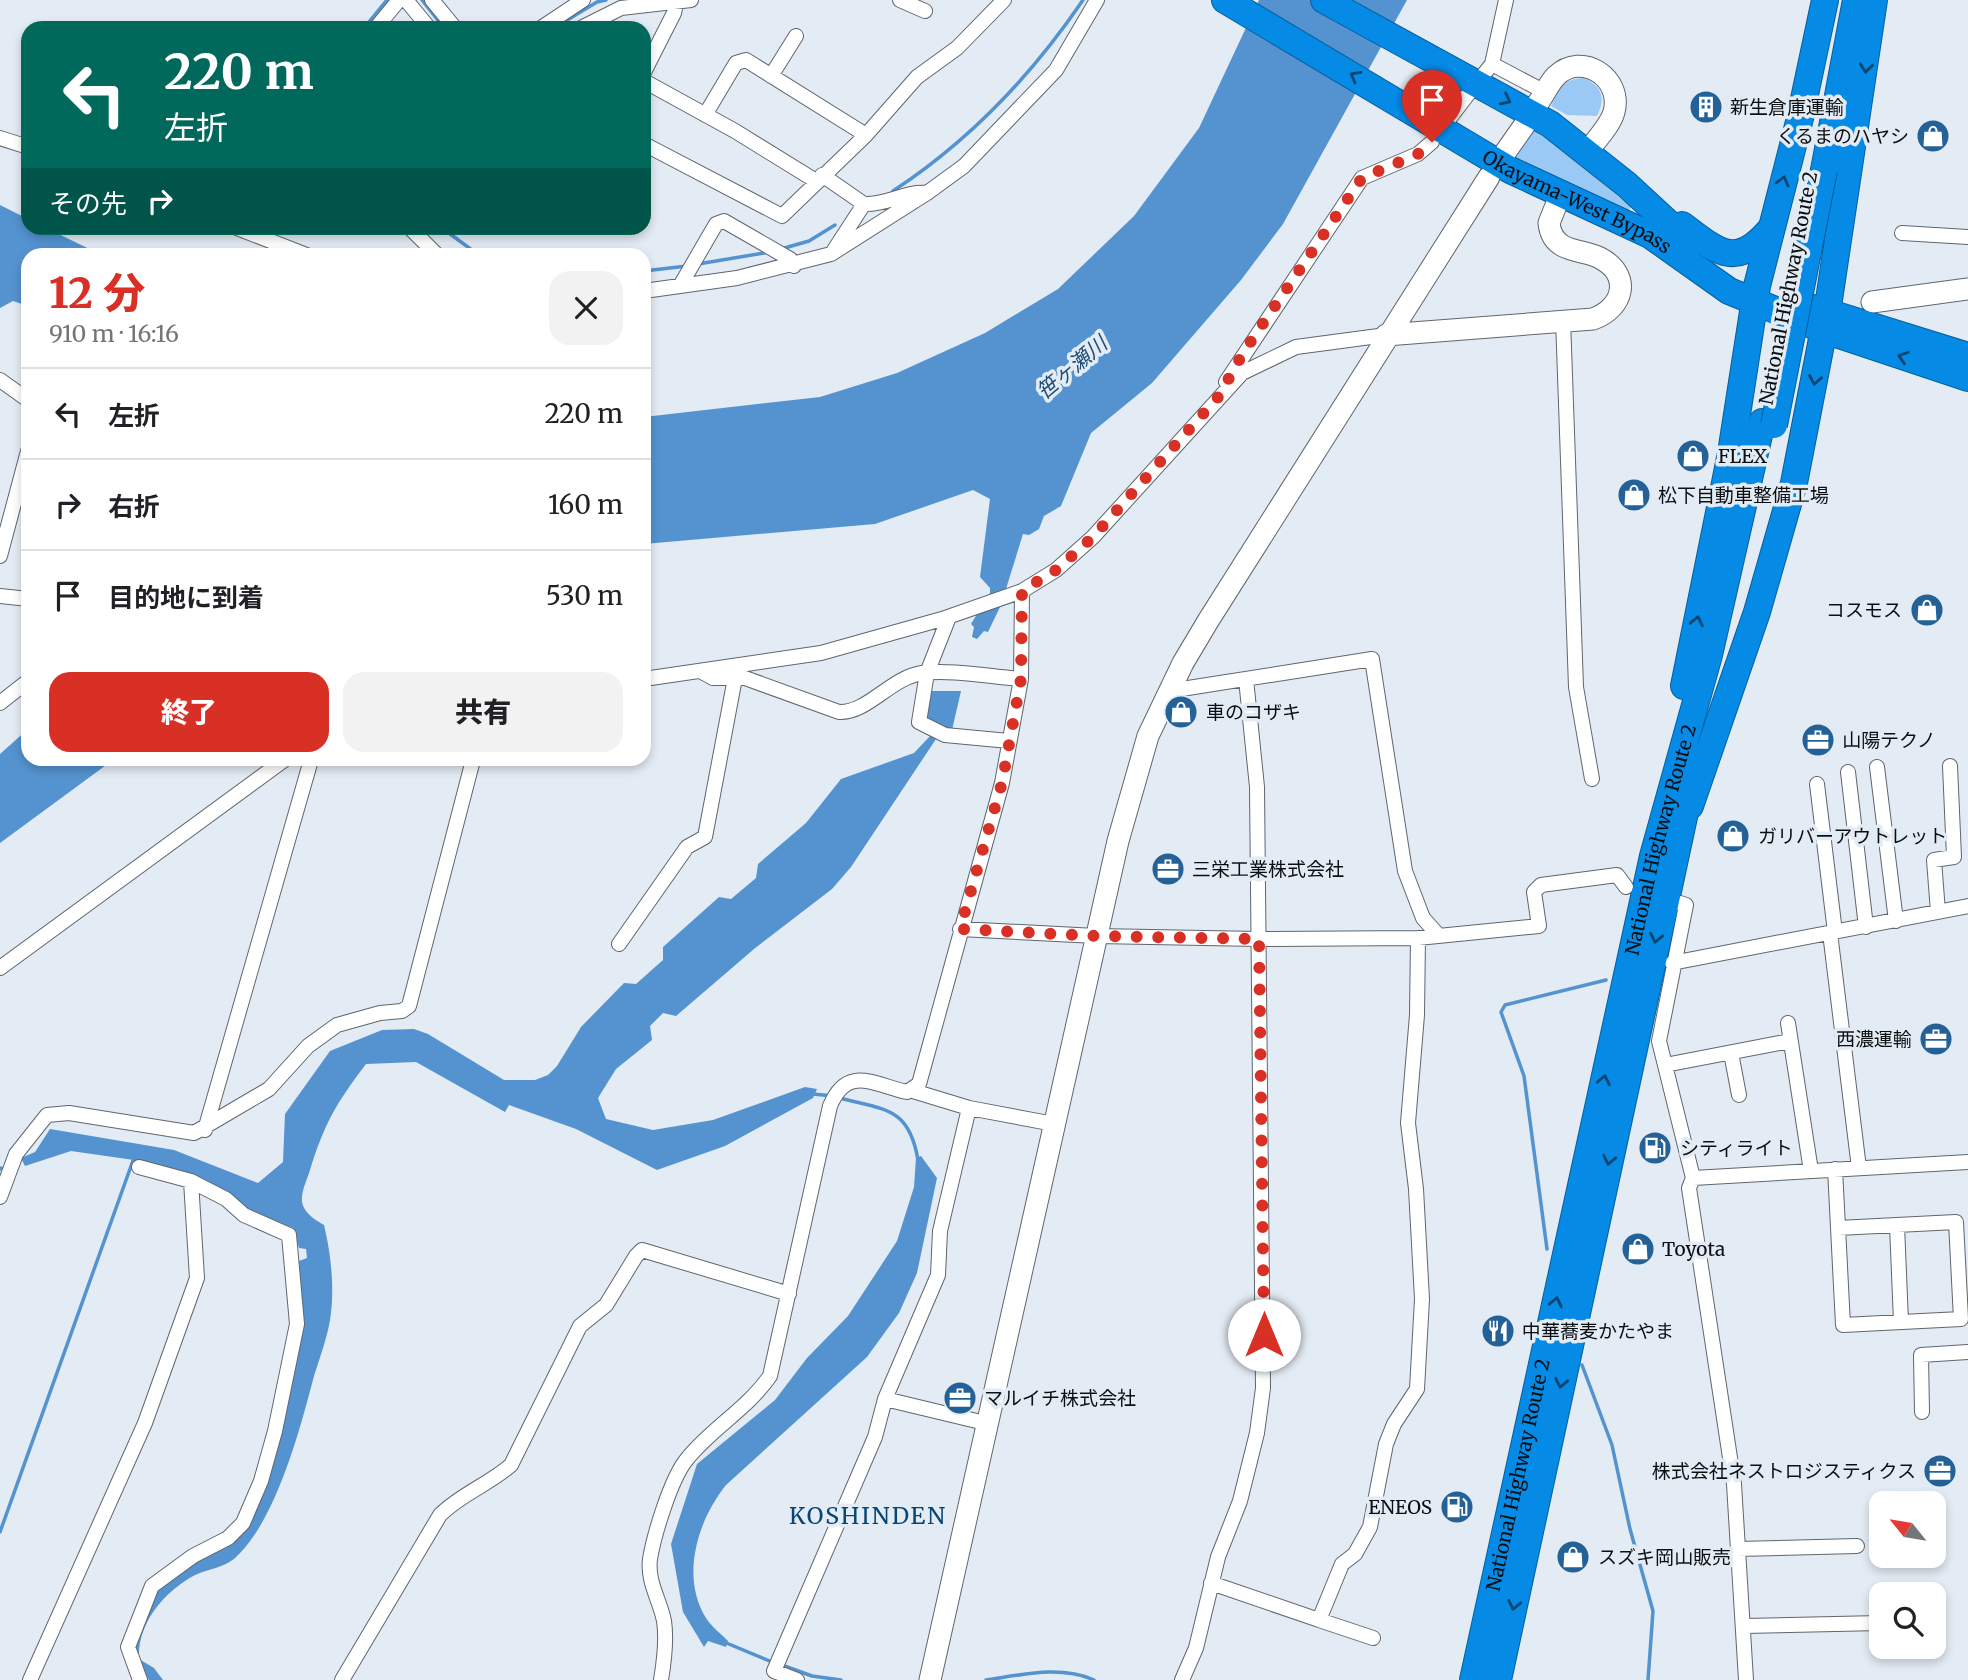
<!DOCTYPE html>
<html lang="ja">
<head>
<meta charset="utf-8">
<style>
  :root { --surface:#fff; --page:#f2f2f2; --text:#202124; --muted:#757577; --line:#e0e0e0; --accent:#d93025 }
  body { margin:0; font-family:Merriweather,"Noto Sans JP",serif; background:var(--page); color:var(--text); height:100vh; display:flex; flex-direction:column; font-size:26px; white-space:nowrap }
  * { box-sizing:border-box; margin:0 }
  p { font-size:23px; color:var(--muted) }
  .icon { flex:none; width:38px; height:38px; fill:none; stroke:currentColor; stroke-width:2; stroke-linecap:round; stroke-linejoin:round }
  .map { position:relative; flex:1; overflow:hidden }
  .panel { position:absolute; left:21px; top:248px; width:630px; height:518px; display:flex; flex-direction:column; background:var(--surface); border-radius:21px; box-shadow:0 4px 10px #0003 }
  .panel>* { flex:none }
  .guide { position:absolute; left:21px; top:21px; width:630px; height:214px; border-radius:21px; box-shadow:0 4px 10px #0003; background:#00695c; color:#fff; overflow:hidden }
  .needle { width:46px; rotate:300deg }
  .buttons { position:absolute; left:1869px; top:1491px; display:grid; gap:14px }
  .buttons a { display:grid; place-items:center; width:77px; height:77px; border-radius:14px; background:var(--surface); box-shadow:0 4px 10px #0003; font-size:35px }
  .pin { position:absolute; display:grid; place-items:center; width:60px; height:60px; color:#fff; margin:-72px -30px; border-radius:50% 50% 50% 0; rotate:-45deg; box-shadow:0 0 7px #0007 }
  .pin .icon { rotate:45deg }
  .me { position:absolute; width:77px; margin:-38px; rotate:0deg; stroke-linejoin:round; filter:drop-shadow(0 0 5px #0008) }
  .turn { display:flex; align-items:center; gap:24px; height:147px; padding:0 28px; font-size:32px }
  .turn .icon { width:91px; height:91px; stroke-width:2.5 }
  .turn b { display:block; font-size:49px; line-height:60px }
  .then { display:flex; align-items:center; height:66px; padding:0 28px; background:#0003; gap:14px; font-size:26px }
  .round { display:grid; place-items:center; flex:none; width:74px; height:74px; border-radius:21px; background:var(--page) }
  .overview { display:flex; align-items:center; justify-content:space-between; height:119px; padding:0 28px }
  h1 { font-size:42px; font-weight:800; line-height:52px; color:var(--accent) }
  .button { display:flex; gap:14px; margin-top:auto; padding:14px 28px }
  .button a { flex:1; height:80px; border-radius:21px; background:var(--accent); color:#fff; font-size:28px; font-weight:800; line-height:80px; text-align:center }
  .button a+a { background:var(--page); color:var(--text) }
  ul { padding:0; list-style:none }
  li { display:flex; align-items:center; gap:21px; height:91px; padding:0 28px; border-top:2px solid var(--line) }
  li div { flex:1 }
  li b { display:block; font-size:26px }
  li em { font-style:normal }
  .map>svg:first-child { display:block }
  .green { fill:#9bc9f6 }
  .water { fill:#5493d0 }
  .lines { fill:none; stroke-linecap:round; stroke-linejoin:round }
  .stream { stroke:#5493d0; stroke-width:3.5 }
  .street-casing { stroke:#60666d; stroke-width:16 }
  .secondary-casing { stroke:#60666d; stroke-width:23 }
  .highway-casing { stroke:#075f9c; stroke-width:28 }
  .street { stroke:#fff; stroke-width:14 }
  .secondary { stroke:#fff; stroke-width:21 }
  .highway { stroke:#058ae6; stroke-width:26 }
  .highway-bridge-casing { stroke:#075f9c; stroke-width:28; stroke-linecap:butt }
  .highway-bridge { stroke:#058ae6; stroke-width:26 }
  .oneway { stroke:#094671 }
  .route { stroke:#d93025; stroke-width:12; stroke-dasharray:0 21.6 }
  .labels { text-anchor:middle; stroke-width:7; stroke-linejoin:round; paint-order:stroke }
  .poi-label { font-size:19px; fill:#0c0f12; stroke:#e3ebf4; text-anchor:start }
  .street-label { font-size:19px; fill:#0c0f12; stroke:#e3ebf4 }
  .water-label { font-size:21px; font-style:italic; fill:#1f4c75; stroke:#e3ebf4 }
  .quarter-label { font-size:23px; letter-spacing:2px; fill:#064575; stroke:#e3ebf4 }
</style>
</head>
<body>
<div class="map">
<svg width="1968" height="1680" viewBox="0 0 1968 1680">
  <rect width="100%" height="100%" fill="#e3ebf4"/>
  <path class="green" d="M1583,78C1602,85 1606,98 1597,116L1567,115L1551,106C1559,89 1563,79 1583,78Z
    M1536,129L1631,207L1628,212L1566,185L1526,162L1514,163L1521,141Z"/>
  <path class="water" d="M1259,0H1407L1283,224L1241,280L1152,383L1091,433L1061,506L1044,516L1039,529L1029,535L1023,534L1001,605L988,632L984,631L977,639L972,637L974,627L971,624L990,593V588L980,577L990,499L973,490L875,524L644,544V417L820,397L897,373L985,333L1058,289L1134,216L1199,128Z
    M0,205L28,219V228H46L102,255L28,256V306L13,301L0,308Z
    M928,691H961L952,730L940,728L925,720Z
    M28,729V760H113L0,843V754Z
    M931,735L936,739L851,867L832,889L754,949L676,1016L663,1013L650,1026L652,1040L616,1069L598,1098L606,1119L653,1130L713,1120L805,1087L817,1089L813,1098L725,1146L657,1170L576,1129L509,1105L505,1112L416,1062L366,1064C337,1102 324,1124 310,1170C307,1180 301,1191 302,1202C304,1213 315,1220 324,1225C331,1254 335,1289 330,1320C327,1338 320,1357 314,1376C300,1429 276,1522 234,1559C222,1568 208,1569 195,1575C165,1591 137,1623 139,1659L154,1668L163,1680H149L131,1652L157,1584L244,1528L303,1316L299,1261L307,1258L306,1249L299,1248L293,1228L249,1212L227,1191L191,1174L141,1161L71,1151L25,1166L21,1158L35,1152L50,1129L174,1150L258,1183L283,1162L285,1114L330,1051L382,1030L414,1029L428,1034L504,1080H535L548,1075L557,1066L581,1027L624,983L636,984L663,960V947L719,897L731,899L756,878L758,864L806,823L841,779L914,753Z
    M921,1156L937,1178L917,1273L899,1313L867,1357L726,1485C698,1520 680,1576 706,1618C711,1626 721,1634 728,1641L726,1647L708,1641L704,1647L683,1612L671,1544L697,1464L775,1400L807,1358L848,1316L897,1241L914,1187L916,1158Z"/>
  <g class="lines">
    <path class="stream" d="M422,0L444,28
      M364,28L387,0
      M554,28L597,2L606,0
      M893,191C969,141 1032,75 1083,0
      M442,228L480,256
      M781,249L809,241L835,225
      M698,264L770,252
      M644,271L687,266
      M813,1094L833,1096
      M840,1098C885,1110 909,1107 918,1160
      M0,1169L1,1168
      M1547,1249L1524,1076L1501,1012L1505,1005L1606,980
      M1582,1365L1612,1445L1630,1529L1653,1611L1648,1680
      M0,1532L135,1155
      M724,1642L772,1662
      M779,1664L812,1676L841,1680
      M986,1680C1021,1675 1060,1665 1094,1680"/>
    <defs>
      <path id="street" d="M406,0L429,28
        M432,0L455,28
        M900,0L925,11
        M376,28L399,0
        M541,28L583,0
        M581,28L621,8L691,0
        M1492,64L1545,92
        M644,72L674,13L676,4
        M1484,74L1492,64L1506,0
        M771,76L796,36
        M644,81L735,131L816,181
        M705,115L736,63L746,60L866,135
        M1446,123L1469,93
        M0,138L28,147
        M644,144L782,216L866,135L917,77L957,48L1004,0
        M822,175L864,204
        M237,228L309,256
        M410,228L438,256
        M1902,233L1968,237
        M834,250L864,204C888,205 904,191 927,193
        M680,286L716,224L724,221L790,259L794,266
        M644,291L737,278L831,254L927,193L964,166L1056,70L1097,0
        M1563,319L1576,687L1592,779
        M0,380L28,400
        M1226,382L1362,178L1418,154L1432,142
        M0,556L28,451
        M0,596L28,599
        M949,617L927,673L919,722L945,735L1009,741
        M702,672L713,678H745L839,712C868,713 890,678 922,673C950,669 992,677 1021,679
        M644,679L821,653L942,619L1022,591L1056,570L1093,537L1242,373L1296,347L1386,335
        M1169,691L1372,659L1405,871L1423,918L1439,936
        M0,703L28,681
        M1877,767L1896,921
        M1848,772L1866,927
        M1817,784L1835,932
        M1680,903L1686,905L1659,1041L1693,1178L1689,1188L1734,1484L1746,1680
        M1938,912L1934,860L1954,857L1950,766
        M960,929L1096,936L1259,939L1418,938L1539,926L1534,892L1541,885L1617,875L1626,887
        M1830,933L1859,1168
        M619,944L687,847L705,837L735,678
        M1672,963L1968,906
        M0,968L284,760
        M1788,1023L1811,1171
        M1731,1053L1739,1095
        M1665,1065L1790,1041
        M913,1091L969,1108L1054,1124
        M205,1130L311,760
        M139,1167L191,1181L226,1199L244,1215L289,1235L297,1324L275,1431L261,1481L243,1523L228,1538L193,1556L152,1586L128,1647L140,1680
        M1835,1169L1843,1325L1961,1319L1956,1222L1838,1228
        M1693,1178L1968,1162
        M0,1197L16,1154L47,1115L69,1113L194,1133L269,1089L308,1046L337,1025L380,1013L402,1011L409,1006L473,760
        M1897,1225L1901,1322
        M885,1399L985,1423
        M1922,1412L1921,1355L1968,1352
        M1737,1549L1857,1546
        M1211,1583L1319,1620L1342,1564L1355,1554L1370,1527L1386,1444L1394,1424L1417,1389L1422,1299L1416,1189L1408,1123L1417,1015L1418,938
        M1319,1620L1373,1638
        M1744,1626L1881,1623
        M30,1680L145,1423L197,1278L191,1181
        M342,1680L440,1515C461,1494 488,1485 511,1465L580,1326L606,1305L636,1256L642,1250L789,1294
        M661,1680C664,1662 667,1640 664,1621C660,1600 647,1582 650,1559C654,1535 671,1478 687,1459C712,1428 747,1409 770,1376L830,1106C847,1065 872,1084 907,1092L919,1084L1002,783L1021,679L1022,591
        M797,1680L774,1671L875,1437L885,1399L938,1275L940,1231L969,1108
        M1182,1680L1196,1648L1218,1557L1240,1501L1257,1433L1263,1388L1257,787L1246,679"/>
      <path id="secondary" d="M1538,103C1544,95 1549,83 1556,76C1582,51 1623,78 1614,112C1610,126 1596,140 1587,152
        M1502,157L1526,123
        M1872,302L1968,289
        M1386,335L1593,319C1624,308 1632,275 1600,258C1589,252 1574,252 1563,246C1554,241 1550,233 1549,223L1561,193
        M930,1680L1118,841L1148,736L1183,663L1208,621L1489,177"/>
      <g id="highway">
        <path id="s1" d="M1225,0L1510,170L1650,235L1729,291L1824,330L1968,378"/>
        <path d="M1324,0L1550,124L1627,185L1691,244"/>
        <path d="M1824,170L1856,0"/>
        <path d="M1682,225C1717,251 1735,270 1769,231"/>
        <path d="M1814,308L1968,356"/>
        <path d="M1684,686L1731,453L1757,286L1800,118L1825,0"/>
        <path d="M1690,806L1757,612L1794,483L1827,313L1874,0"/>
        <path id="s2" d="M1473,1680L1653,856L1709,655L1762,422"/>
        <path d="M1498,1680L1690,789"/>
      </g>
    </defs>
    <use href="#street" class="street-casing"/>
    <use href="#secondary" class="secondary-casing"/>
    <use href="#highway" class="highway-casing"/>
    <use href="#street" class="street"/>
    <use href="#secondary" class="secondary"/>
    <use href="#highway" class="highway"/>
    <defs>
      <path id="highway-bridge" d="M1774,425L1824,170"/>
    </defs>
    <use href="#highway-bridge" class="highway-bridge-casing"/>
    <use href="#highway-bridge" class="highway-bridge"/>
  </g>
  <defs><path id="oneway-chevron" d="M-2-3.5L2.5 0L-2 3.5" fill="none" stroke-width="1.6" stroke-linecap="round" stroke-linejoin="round" transform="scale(1.75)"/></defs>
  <g class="oneway">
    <use href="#oneway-chevron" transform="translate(1866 68) rotate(97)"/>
    <use href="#oneway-chevron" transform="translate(1355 76) rotate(-150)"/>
    <use href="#oneway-chevron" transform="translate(1506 100) rotate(27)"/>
    <use href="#oneway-chevron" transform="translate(1783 181) rotate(-75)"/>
    <use href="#oneway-chevron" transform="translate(1903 357) rotate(-162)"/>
    <use href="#oneway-chevron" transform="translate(1815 380) rotate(100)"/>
    <use href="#oneway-chevron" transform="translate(1697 621) rotate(-78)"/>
    <use href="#oneway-chevron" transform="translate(1656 938) rotate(102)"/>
    <use href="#oneway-chevron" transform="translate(1604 1080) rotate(-78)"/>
    <use href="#oneway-chevron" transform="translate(1609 1160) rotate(102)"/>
    <use href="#oneway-chevron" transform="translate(1556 1302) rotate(-78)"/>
    <use href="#oneway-chevron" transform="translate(1561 1383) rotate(102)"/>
    <use href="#oneway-chevron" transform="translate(1514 1605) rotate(102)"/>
  </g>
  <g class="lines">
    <path class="route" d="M1264,1335L1259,939L1096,936L960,929L1002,783L1021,679L1022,591L1056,570L1093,537L1219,396L1243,353L1362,178L1418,154L1432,142"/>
  </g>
  <defs>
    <symbol id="building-disc" viewBox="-11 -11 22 22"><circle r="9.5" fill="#236197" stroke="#e3ebf4"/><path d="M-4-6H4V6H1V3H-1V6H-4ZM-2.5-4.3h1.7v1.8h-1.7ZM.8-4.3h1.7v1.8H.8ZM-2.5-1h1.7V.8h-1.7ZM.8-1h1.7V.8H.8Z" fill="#fff"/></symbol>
    <symbol id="shop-disc" viewBox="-11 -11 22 22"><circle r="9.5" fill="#236197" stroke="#e3ebf4"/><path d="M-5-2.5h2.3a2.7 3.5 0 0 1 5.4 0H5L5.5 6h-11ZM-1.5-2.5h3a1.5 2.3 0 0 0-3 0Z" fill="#fff"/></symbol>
    <symbol id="office-disc" viewBox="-11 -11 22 22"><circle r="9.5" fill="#236197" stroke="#e3ebf4"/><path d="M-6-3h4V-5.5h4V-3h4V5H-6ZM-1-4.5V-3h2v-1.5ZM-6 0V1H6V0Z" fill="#fff"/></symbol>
    <symbol id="fuel-disc" viewBox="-11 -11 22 22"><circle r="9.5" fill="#236197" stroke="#e3ebf4"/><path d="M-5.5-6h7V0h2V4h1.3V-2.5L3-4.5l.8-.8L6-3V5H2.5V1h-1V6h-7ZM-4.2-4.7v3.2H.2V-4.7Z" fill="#fff"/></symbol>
    <symbol id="restaurant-disc" viewBox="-11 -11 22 22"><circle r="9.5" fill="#236197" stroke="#e3ebf4"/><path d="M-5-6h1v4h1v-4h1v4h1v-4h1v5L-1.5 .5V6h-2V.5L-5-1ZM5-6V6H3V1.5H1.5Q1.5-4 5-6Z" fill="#fff"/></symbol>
  </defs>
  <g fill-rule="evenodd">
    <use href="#building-disc" x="1687" y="88" width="38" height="38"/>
    <use href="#shop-disc" x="1914" y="117" width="38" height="38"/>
    <use href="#shop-disc" x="1674" y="437" width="38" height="38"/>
    <use href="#shop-disc" x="1615" y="476" width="38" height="38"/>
    <use href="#shop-disc" x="1908" y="591" width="38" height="38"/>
    <use href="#shop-disc" x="1162" y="693" width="38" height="38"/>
    <use href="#office-disc" x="1799" y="721" width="38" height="38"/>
    <use href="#shop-disc" x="1714" y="817" width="38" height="38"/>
    <use href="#office-disc" x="1149" y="850" width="38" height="38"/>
    <use href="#office-disc" x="1917" y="1020" width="38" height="38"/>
    <use href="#fuel-disc" x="1636" y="1129" width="38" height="38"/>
    <use href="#shop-disc" x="1619" y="1230" width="38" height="38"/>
    <use href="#restaurant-disc" x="1479" y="1312" width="38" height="38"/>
    <use href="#office-disc" x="941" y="1379" width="38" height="38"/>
    <use href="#office-disc" x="1921" y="1452" width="38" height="38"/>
    <use href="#fuel-disc" x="1438" y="1488" width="38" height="38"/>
    <use href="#shop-disc" x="1554" y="1538" width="38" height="38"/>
  </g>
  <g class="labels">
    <g class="poi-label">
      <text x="1730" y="114">新生倉庫運輸</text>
      <text x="1909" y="143" text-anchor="end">くるまのハヤシ</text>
      <text x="1718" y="463">FLEX</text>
      <text x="1658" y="502">松下自動車整備工場</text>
      <text x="1902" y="617" text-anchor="end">コスモス</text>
      <text x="1206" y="719">車のコザキ</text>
      <text x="1842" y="747">山陽テクノ</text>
      <text x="1758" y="843">ガリバーアウトレット</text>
      <text x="1192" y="876">三栄工業株式会社</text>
      <text x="1912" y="1046" text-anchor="end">西濃運輸</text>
      <text x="1680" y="1155">シティライト</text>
      <text x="1662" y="1256">Toyota</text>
      <text x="1522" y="1338">中華蕎麦かたやま</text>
      <text x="984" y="1405">マルイチ株式会社</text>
      <text x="1916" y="1478" text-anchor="end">株式会社ネストロジスティクス</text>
      <text x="1432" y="1514" text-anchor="end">ENEOS</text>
      <text x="1598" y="1564">スズキ岡山販売</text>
    </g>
    <g class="street-label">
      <text dy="7" stroke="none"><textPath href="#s1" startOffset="406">Okayama-West Bypass</textPath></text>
      <text transform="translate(1788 288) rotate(-79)" y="7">National Highway Route 2</text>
      <text dy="7" stroke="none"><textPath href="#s2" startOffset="861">National Highway Route 2</textPath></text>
      <text dy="7" stroke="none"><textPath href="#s2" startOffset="210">National Highway Route 2</textPath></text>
    </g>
    <g class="water-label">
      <text transform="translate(1072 368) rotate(-40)" y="7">笹ヶ瀬川</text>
    </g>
    <g class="quarter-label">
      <text x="868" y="1524">KOSHINDEN</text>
    </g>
  </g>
</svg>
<div class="buttons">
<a><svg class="needle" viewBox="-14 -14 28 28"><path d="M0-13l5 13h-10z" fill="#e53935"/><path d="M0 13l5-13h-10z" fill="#757577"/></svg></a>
<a><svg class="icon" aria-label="search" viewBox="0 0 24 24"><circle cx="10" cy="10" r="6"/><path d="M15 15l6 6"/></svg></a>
</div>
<div class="pin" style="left:1432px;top:142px;background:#d93025"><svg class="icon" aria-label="arrive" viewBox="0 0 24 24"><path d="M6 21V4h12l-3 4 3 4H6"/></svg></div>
<svg class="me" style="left:1264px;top:1335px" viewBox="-20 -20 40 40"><circle r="19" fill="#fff"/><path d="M0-13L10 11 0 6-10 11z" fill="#d93025"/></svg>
<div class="guide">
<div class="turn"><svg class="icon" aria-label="left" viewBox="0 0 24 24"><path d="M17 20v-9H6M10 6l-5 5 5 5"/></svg><div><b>220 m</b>左折</div></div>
<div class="then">その先<svg class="icon" aria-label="right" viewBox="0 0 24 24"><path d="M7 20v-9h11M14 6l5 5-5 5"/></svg></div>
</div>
<section class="panel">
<div class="overview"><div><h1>12 分</h1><p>910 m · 16:16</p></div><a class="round"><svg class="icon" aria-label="close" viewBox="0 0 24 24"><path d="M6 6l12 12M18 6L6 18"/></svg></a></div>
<ul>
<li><svg class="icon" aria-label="left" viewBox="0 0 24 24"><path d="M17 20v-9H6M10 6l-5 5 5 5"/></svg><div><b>左折</b></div><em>220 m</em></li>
<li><svg class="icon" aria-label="right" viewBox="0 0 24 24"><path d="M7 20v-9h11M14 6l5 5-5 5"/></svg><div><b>右折</b></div><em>160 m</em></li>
<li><svg class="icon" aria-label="arrive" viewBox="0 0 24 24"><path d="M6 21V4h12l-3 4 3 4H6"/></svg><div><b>目的地に到着</b></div><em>530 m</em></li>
</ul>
<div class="button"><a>終了</a><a>共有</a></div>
</section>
</div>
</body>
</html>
